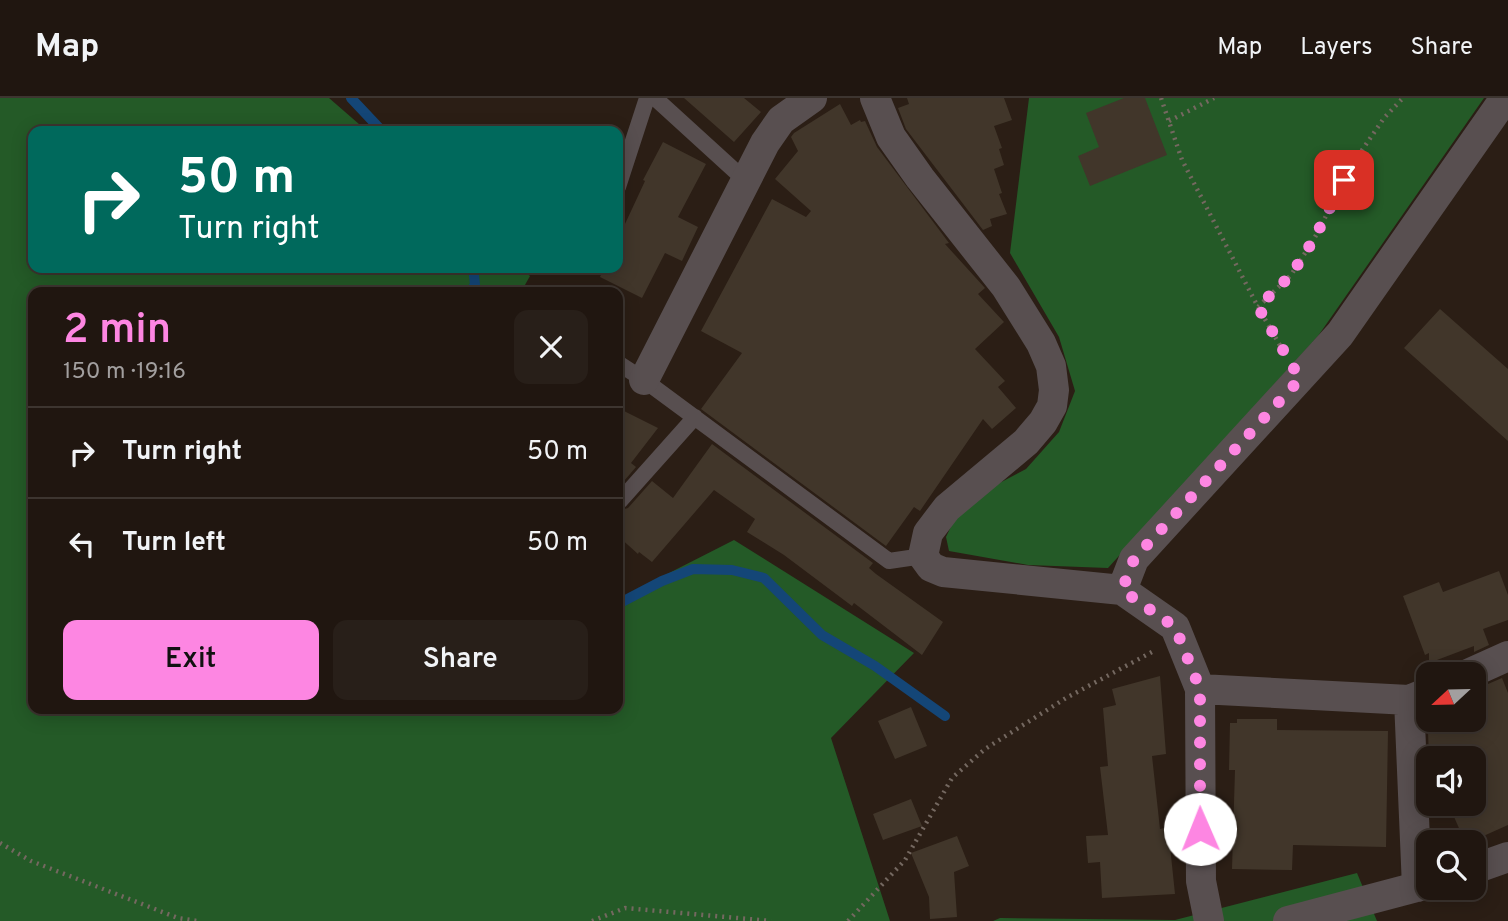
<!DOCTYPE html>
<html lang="en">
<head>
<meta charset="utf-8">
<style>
  :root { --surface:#201610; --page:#281f19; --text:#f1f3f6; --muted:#a29f9f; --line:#3d3530; --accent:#fd86e2 }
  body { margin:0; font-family:Overpass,sans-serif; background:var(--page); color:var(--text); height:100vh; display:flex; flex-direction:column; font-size:26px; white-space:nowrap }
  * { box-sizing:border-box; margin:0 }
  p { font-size:23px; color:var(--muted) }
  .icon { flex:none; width:38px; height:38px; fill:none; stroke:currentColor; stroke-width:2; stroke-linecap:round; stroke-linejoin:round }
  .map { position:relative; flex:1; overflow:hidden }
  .panel { position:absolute; left:28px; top:189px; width:595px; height:427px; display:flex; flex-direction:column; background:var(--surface); border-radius:14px; box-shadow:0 4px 18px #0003,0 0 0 2px var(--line) }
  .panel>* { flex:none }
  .banner { position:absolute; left:28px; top:28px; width:595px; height:147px; border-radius:14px; box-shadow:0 4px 18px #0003,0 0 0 2px var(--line); background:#00695c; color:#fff; overflow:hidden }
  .needle { width:46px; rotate:248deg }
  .tools { position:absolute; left:1416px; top:564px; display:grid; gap:14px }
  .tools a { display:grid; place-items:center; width:70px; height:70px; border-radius:14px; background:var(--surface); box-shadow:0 4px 18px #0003,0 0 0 2px var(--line); font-size:35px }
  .pin { position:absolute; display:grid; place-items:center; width:60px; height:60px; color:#fff; margin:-30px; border-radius:14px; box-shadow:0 4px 10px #0006 }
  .me { position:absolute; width:77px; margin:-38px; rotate:359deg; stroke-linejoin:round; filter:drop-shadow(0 0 5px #0008) }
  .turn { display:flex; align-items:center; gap:24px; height:147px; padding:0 35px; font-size:32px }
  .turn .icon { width:91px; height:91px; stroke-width:2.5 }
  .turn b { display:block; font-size:49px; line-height:60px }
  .round { display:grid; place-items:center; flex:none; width:74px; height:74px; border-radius:14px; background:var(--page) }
  .overview { display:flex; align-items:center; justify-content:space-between; height:119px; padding:0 35px }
  h1 { font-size:42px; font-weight:600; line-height:52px; color:var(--accent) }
  .cta { display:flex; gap:14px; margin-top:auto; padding:14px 35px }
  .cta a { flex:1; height:80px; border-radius:14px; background:var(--accent); color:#111; font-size:28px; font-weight:600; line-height:80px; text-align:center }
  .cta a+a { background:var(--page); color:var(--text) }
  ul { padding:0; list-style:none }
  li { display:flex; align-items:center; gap:21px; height:91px; padding:0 35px; border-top:2px solid var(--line) }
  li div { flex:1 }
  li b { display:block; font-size:26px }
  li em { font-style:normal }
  header { display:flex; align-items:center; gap:42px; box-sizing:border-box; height:98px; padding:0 35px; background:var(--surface); border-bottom:2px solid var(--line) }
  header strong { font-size:33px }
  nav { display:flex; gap:38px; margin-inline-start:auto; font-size:24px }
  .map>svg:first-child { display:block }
  .forest { fill:#245a27 }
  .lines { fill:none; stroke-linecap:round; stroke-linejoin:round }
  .stream { stroke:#144677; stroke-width:10 }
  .building { fill:#41362a }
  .path { stroke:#746860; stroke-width:4.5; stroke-dasharray:2 5; stroke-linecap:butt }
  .lane { stroke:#584f50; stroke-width:16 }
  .street { stroke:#584f50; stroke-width:30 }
  .route { stroke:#fd86e2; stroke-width:12; stroke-dasharray:0 21.6 }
</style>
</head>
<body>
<header>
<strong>Map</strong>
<nav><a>Map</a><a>Layers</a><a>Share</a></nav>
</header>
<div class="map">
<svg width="1508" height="823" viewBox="0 0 1508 823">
  <rect width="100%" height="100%" fill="#2b1e15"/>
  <path class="forest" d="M0,0H329L367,33H33V170H520L530,178L521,194H33V611H618V501L734,442L914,555L831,640L890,823H0Z
    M1029,0H1484L1318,238L1108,470L1028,467L949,453L946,439L957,416L990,390L1026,371L1059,334L1075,293L1059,239L1010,155Z
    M1357,775L1377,823H993L1000,820L1175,822Z"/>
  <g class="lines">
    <path class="stream" d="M351,0L382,33
      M471,194L475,186L473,170
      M618,506L662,483L693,471L732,472L764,480L822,537L875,568L945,618"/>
  </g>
  <path class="building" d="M684,0H744L761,14L734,44Z
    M907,0H1004L1012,22L994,28L1002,50L999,51L1004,67L994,71L1002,95L999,96L1007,116L990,121L992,128L983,132L906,31L898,10L909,6Z
    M1124,0H1145L1167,57L1090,88L1078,58L1099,49L1086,15Z
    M840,6L851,27L860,22L861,24L865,23L877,49L949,145L945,146L985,190L978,196L1004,224L975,251L1005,283L998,289L1016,310L992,331L983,321L920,413L914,409L886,448L701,311L742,255L701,233L772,101L806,119L811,113L775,81L798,53L791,39L794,35Z
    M663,44L706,66L678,119L698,129L682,163L665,155L642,200L600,179L604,170H618V141L645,83L643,82Z
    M1440,211L1508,271V343L1404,250Z
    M618,310L658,330L631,365L636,369L618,390Z
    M712,346L873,465L869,470L876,476L943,524L922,557L854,505L852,508L784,457L747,434L755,421L714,392L652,464L639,454L638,456L618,438V413L628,410L652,383L673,400Z
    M1499,473L1508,497V522L1483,531L1489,547L1474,554V548L1429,565V555L1425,557L1403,498L1439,484L1443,494Z
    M1160,578L1166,656L1152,658L1160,731L1168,729L1175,796L1102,800L1100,764L1088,765L1086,738L1108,737L1100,669L1108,668L1103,610L1116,607L1112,591Z
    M1502,580L1508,595V727L1470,744H1465L1448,705H1474V660H1429L1428,634L1462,621H1474V592Z
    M911,609L927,648L895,661L878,623Z
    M1237,621H1277V632L1388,633L1386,749L1293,747L1292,772L1232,771L1235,672H1229L1230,625H1237Z
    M911,701L922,728L883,742L873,716Z
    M957,738L969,768L954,774L957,819L930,821L929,799L911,755Z"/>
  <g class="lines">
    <path class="path" d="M1161,0L1182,62L1258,209L1291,177L1314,141L1354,64L1384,20L1403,0
      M1169,23L1214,0
      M1258,209L1282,251
      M0,745L31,763L178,820L197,823
      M592,823L625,810L771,823
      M848,823L905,762L952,680L985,651L1066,600L1152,554"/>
    <path class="lane" d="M655,0L746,83
      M618,89L647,0
      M618,265L644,282L889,463L923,458
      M620,403L695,319"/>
    <path class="street" d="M875,0L891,39L920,80L1006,189L1041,245L1051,268L1054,292L1052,308L1043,324L1026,344L947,410L928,435L923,458L931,469L943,474L1122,492L1175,529L1200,591L1409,602L1428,594
      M644,282L765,45L781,22L812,0
      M1122,492L1134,461L1340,236L1505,0
      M1468,576L1508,558
      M1200,591L1201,783L1209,823
      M1409,602L1417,789
      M1474,771L1508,759
      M1288,823L1428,786"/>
  </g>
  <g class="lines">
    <path class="route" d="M1200,731V591L1175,529L1122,492L1134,461L1300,281L1258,209L1291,177L1314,141L1344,82"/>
  </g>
</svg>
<div class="tools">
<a><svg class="needle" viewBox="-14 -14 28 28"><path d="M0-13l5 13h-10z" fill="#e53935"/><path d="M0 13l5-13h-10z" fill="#a29f9f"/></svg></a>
<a><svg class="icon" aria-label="sound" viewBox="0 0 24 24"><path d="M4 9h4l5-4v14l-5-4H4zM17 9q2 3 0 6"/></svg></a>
<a><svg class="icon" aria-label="search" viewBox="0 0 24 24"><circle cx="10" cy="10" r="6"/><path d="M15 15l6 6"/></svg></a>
</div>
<div class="pin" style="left:1344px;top:82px;background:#d93025"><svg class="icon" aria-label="arrive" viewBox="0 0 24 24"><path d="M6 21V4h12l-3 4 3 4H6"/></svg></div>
<svg class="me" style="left:1200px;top:731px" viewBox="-20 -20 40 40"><circle r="19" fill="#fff"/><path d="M0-13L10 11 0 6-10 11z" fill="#fd86e2"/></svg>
<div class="banner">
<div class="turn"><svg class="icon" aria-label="right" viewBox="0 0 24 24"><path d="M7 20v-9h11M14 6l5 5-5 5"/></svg><div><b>50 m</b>Turn right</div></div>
</div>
<section class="panel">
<div class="overview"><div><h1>2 min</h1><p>150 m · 19:16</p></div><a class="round"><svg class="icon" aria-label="close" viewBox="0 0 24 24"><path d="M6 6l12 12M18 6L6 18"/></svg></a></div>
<ul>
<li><svg class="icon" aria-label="right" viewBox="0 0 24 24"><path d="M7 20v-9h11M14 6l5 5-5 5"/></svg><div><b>Turn right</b></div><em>50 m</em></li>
<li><svg class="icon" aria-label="left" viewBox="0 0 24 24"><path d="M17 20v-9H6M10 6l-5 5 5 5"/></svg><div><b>Turn left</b></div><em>50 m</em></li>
</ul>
<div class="cta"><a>Exit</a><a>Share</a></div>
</section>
</div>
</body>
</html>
